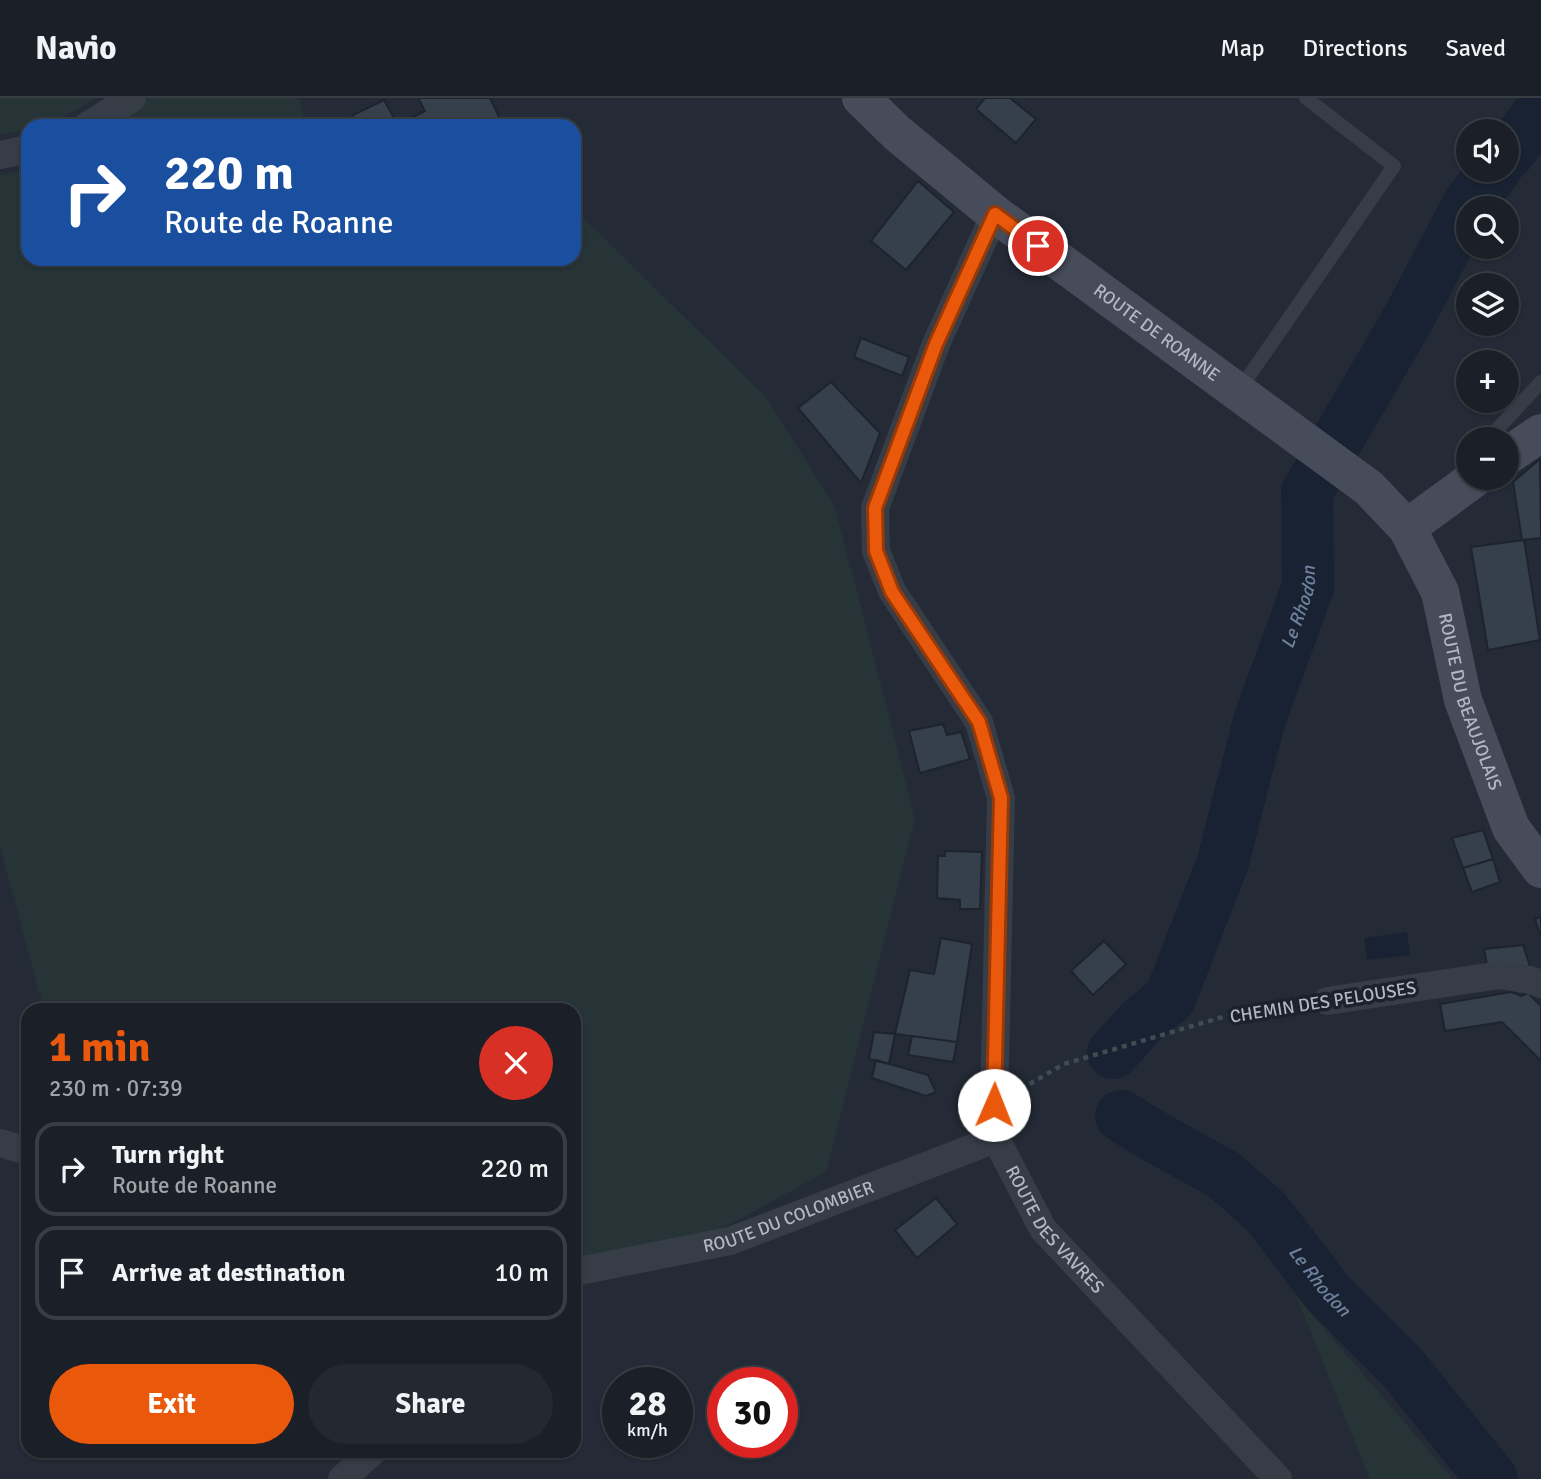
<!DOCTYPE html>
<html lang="en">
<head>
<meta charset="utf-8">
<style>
  :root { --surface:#1b2028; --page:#242830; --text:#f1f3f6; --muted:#a0a3a8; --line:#393e45; --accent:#ea580c }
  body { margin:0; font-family:Signika,sans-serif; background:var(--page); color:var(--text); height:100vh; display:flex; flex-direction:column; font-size:26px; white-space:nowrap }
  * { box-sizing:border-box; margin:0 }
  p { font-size:23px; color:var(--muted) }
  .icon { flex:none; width:38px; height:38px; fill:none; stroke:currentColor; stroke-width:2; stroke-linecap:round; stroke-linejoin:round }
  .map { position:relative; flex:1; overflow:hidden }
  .panel { position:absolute; left:21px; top:905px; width:560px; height:455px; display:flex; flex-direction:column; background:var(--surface); border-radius:21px; box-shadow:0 2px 5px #0004,0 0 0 2px var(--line) }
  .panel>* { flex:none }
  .banner { position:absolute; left:21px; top:21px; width:560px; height:147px; border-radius:21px; box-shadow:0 2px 5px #0004,0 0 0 2px var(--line); background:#1a4fa0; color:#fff; overflow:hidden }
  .buttons { position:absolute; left:1456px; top:21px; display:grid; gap:14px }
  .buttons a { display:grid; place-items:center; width:63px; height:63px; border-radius:50%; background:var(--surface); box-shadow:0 2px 5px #0004,0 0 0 2px var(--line); font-size:35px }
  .speed { position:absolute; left:602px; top:1269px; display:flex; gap:14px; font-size:35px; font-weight:700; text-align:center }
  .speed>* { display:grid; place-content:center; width:91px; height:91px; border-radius:50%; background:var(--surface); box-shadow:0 2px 5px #0004,0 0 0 2px var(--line); line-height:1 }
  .speed small { font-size:18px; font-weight:400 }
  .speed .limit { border:10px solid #d22; background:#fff; color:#111 }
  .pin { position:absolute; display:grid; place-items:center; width:60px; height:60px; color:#fff; margin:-30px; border:4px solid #fff; border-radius:50%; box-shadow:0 2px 7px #0007 }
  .me { position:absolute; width:77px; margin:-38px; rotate:1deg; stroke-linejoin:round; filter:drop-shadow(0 0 5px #0008) }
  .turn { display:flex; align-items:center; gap:24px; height:147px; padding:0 28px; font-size:32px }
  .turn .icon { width:91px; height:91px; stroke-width:2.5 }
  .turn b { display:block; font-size:49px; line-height:60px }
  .round { display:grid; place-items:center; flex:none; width:74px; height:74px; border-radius:37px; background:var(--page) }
  .head { display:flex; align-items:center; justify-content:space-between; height:119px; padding:0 28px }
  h1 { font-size:42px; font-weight:700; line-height:52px; color:var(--accent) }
  .primary-button { display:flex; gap:14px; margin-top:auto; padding:14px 28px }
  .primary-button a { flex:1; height:80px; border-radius:42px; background:var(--accent); color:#fff; font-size:28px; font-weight:700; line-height:80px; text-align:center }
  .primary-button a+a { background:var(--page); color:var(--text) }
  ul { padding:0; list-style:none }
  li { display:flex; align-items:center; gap:21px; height:94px; margin:0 14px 10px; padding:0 14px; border:4px solid var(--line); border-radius:21px }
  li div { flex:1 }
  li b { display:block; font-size:26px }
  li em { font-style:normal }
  header { display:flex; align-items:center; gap:42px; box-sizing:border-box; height:98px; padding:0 35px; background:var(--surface); border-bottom:2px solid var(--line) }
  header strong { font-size:33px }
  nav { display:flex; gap:38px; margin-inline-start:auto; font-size:24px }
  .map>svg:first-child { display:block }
  .green { fill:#263437 }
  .water { fill:#192232 }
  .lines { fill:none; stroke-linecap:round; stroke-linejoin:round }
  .river { stroke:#192232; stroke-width:52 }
  .building { fill:#363f4c; stroke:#1e242d; stroke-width:2 }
  .path { stroke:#3e4d4f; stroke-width:4.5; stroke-dasharray:5 5; stroke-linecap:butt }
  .lane { stroke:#373d47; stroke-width:14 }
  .street { stroke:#373d47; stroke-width:28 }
  .secondary { stroke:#464c59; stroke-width:38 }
  .route-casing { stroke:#983908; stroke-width:18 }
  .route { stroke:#ea580c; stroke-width:12 }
  .labels { text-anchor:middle; stroke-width:7; stroke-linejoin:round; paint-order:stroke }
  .street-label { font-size:18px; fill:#b2b8c3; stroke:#1c222b }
  .water-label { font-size:19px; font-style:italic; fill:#6f829d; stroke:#1c222b }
</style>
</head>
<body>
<header>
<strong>Navio</strong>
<nav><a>Map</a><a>Directions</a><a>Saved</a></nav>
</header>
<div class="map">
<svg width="1541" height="1381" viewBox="0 0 1541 1381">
  <rect width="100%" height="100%" fill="#242b36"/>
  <path class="green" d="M0,0H96C76,12 52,28 28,28V31L0,37Z
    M145,0H299L306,28H106Z
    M28,71V161H574V111L766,299L835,409L915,720L826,1074L690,1148L574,1161V912H44L0,748V77Z
    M1296,1198L1453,1381H1370Z"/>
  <path class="water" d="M1407,834L1410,857L1367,862L1364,840Z"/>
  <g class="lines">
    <g class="river">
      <path d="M1507,57L1541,12"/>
      <path id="s1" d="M1113,955L1140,925L1170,900L1223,764L1259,623L1308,489L1307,394L1408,221L1469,105L1495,72"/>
      <path id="s2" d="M1121,1018L1159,1041L1224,1077L1267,1115L1328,1195L1402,1269L1492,1381"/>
    </g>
  </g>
  <path class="building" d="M418,0H490L501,23L491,28H359L353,17L384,2L398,27L425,13Z
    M985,0H1010L1036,21L1016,45L976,11Z
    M918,83L954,114L906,172L871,143Z
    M861,240L909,259L902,278L854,259Z
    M831,284L880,335L861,385L798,310Z
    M1540,361L1541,440L1522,442L1513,384Z
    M1524,442L1540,542L1488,552L1471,449Z
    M943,626L947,637L961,634L970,661L920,675L909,633Z
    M1483,732L1493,761L1463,770L1452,740Z
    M945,753L982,754L980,811H960V802L937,800L938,758H945Z
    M1493,761L1500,784L1472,794L1463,770Z
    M1541,819V840L1535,821Z
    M941,840L972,846L957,944L895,936L910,872L934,876Z
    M1104,843L1126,866L1093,897L1071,873Z
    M1523,847L1530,868L1488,872L1484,851Z
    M1511,894L1521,898L1528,895L1541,908V963L1502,924L1445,933L1440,906Z
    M874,934L895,936L889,966L869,961Z
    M912,938L957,944L953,964L908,957Z
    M876,962L928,977L936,994L926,998L872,980Z
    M936,1100L957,1126L917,1160L895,1132Z"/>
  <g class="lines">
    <path class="path" d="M1021,991L1064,966L1243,913L1302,906"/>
    <path class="lane" d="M1238,294L1394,68L1306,0
      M1488,341L1541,284"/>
    <g class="street">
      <path d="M87,28L132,0"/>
      <path d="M0,57L28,51"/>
      <path id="s3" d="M995,116L936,246L875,410L876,453L892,493L979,624L1001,700L994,1007L996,1041L1043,1131L1278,1381"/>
      <path d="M1327,903L1500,877L1530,882L1541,886"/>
      <path d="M0,1045L28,1053"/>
      <path id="s4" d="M574,1174L730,1143L996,1041"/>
      <path d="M342,1381L373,1353"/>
    </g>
    <g class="secondary">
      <path id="s5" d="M861,0L897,35L995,116L1369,390L1407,430L1440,494L1463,602L1511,730L1541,771"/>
      <path d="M1507,358L1541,335"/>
      <path d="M1407,430L1475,380"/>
    </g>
  </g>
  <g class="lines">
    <defs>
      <path id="route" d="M994,1007L1001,700L979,624L892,494L876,453L875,410L936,246L995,116L1038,148"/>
    </defs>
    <use href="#route" class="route-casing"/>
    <use href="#route" class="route"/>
  </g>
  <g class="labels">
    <g class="street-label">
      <text dy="6" stroke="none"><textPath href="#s5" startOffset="378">ROUTE DE ROANNE</textPath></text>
      <text dy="6" stroke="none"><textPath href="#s5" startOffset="882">ROUTE DU BEAUJOLAIS</textPath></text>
      <text transform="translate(1323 904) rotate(-9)" y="6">CHEMIN DES PELOUSES</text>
      <text dy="6" stroke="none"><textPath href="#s4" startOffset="222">ROUTE DU COLOMBIER</textPath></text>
      <text dy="6" stroke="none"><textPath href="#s3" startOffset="1090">ROUTE DES VAVRES</textPath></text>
    </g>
    <g class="water-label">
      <text dy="7" stroke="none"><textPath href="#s1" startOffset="492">Le Rhodon</textPath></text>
      <text dy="7" stroke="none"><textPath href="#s2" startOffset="262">Le Rhodon</textPath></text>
    </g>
  </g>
</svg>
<div class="buttons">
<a><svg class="icon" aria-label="sound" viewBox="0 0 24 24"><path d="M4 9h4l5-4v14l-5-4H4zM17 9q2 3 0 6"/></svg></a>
<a><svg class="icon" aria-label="search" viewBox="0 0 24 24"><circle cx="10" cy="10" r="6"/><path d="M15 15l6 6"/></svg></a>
<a><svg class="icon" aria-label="layers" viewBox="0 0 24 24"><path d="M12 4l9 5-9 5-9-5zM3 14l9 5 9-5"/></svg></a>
<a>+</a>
<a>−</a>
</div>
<div class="speed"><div>28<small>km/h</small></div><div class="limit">30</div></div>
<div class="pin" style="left:1038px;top:148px;background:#d93025"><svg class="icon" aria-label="arrive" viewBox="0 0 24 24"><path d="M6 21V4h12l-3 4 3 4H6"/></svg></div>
<svg class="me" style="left:994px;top:1007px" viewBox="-20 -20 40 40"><circle r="19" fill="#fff"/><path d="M0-13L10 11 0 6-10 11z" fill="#ea580c"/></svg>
<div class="banner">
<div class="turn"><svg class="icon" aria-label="right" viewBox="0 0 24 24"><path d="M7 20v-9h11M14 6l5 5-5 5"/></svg><div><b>220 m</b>Route de Roanne</div></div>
</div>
<section class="panel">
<div class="head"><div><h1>1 min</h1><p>230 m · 07:39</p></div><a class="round" style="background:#d93025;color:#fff"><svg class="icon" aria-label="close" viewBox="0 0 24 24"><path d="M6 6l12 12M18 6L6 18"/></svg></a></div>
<ul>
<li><svg class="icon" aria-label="right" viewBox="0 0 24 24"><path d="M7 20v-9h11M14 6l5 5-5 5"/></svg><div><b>Turn right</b><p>Route de Roanne</p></div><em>220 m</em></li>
<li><svg class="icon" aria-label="arrive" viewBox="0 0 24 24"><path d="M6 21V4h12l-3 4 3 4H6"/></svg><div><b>Arrive at destination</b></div><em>10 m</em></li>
</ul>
<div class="primary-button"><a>Exit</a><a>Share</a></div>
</section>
</div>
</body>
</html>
